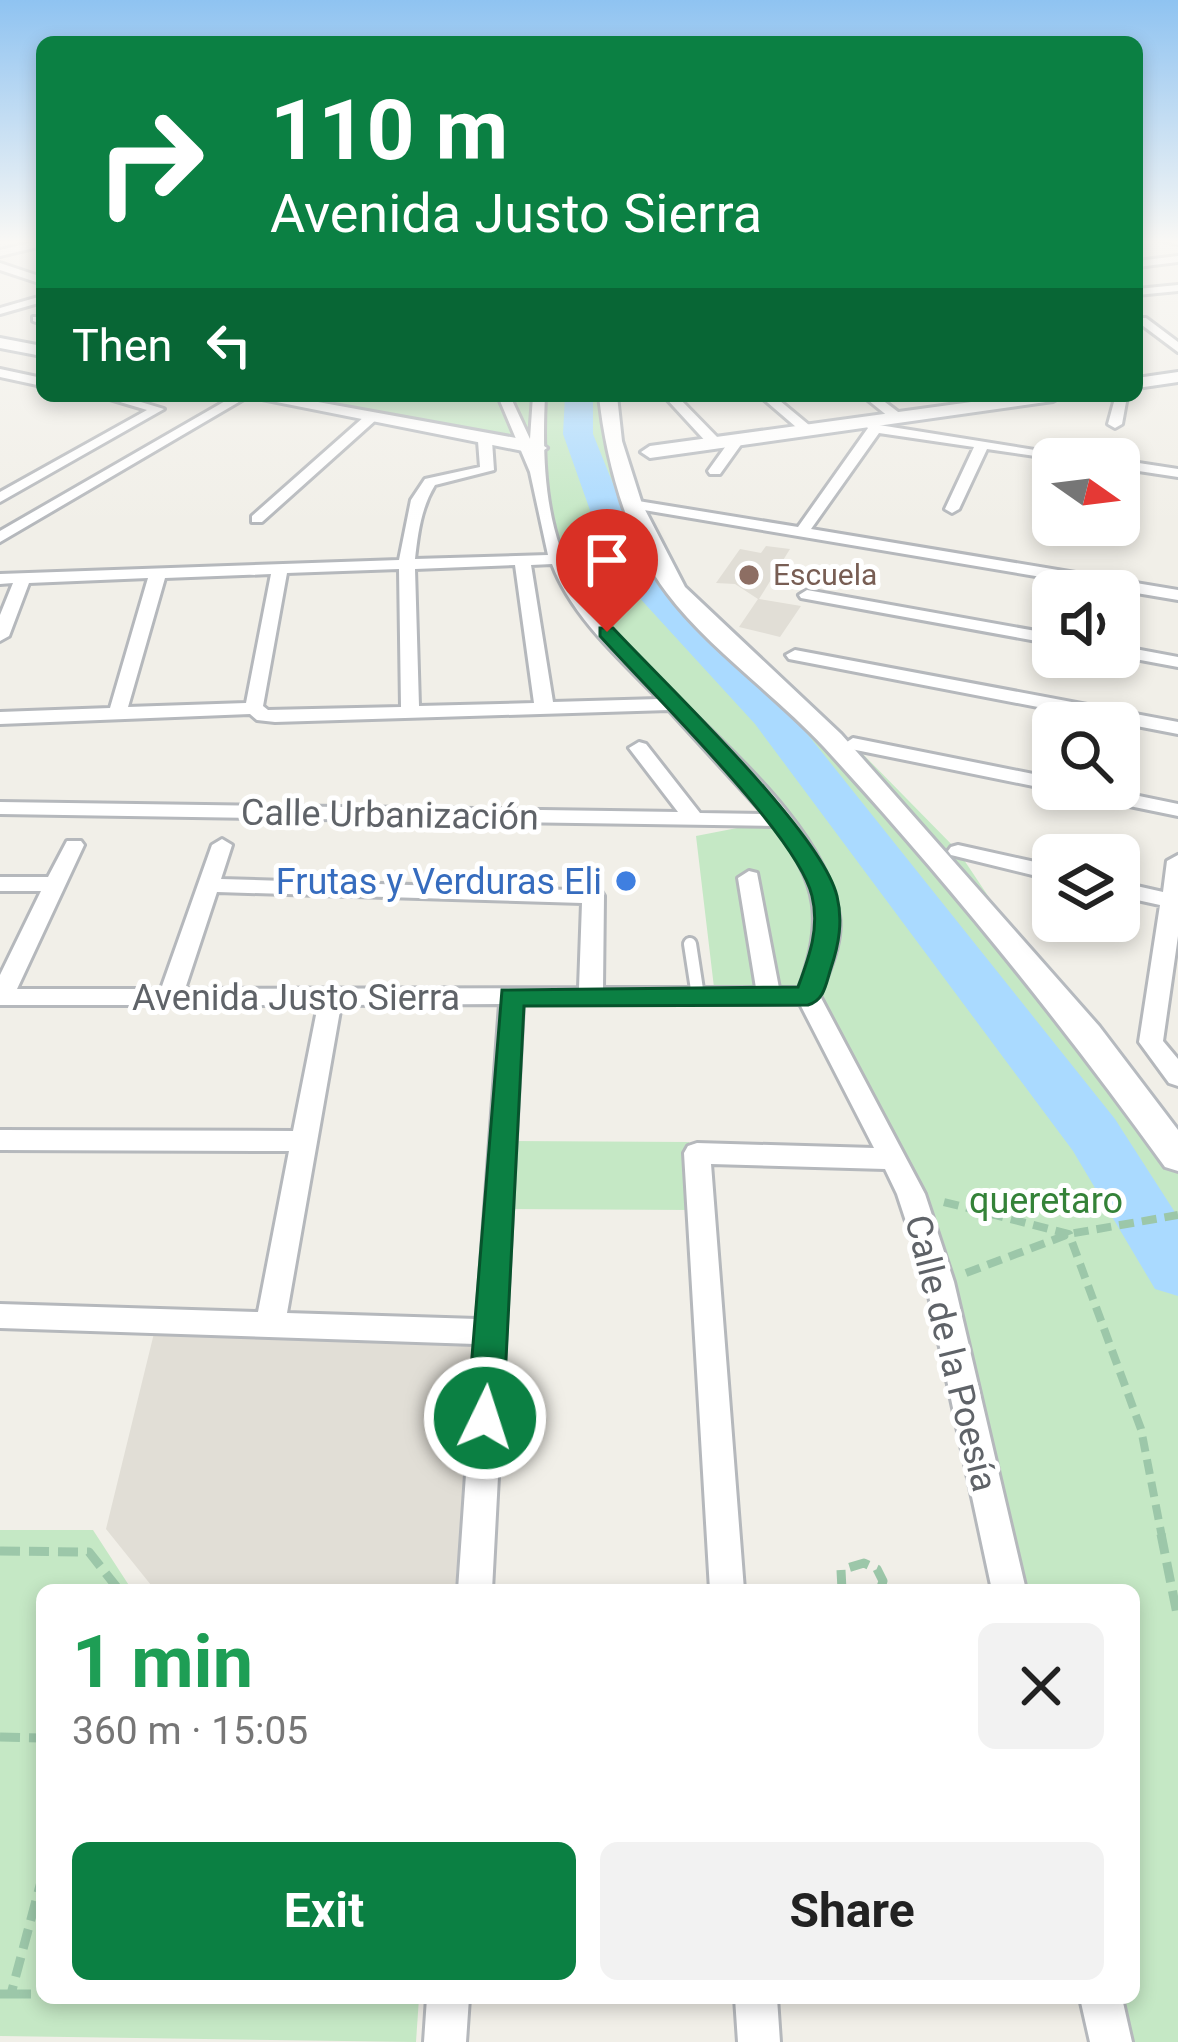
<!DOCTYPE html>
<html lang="en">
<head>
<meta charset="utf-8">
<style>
  :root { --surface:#fff; --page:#f2f2f2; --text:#222; --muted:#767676; --accent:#0b8043 }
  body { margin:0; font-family:Roboto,sans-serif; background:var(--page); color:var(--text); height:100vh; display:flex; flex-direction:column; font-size:45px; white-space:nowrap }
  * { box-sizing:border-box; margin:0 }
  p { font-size:39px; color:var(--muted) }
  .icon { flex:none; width:66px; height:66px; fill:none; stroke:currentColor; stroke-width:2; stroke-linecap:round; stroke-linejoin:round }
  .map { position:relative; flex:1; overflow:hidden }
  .details { position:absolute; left:36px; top:1584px; width:1104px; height:420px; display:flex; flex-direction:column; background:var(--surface); border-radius:18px; box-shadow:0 6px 18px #0003 }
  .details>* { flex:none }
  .top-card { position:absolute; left:36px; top:36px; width:1107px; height:366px; border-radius:18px; box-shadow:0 6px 18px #0003; background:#0b8043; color:#fff; overflow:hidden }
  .needle { width:78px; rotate:104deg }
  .buttons { position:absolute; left:1032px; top:438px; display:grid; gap:24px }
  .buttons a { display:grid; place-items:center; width:108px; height:108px; border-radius:18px; background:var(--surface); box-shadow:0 6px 18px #0003; font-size:60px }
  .pin { position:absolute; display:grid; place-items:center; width:102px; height:102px; color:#fff; margin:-123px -51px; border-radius:50% 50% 50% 0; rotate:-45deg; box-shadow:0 0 12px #0007 }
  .pin .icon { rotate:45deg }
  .me { position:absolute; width:132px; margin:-66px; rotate:4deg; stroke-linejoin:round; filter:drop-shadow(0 0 9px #0008) }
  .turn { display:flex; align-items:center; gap:42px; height:252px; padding:0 36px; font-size:54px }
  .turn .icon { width:156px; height:156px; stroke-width:2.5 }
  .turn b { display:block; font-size:84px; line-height:102px }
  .then { display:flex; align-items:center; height:114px; padding:0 36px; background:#0003; gap:24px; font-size:45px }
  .round { display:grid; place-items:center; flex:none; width:126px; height:126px; border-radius:18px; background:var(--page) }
  .summary { display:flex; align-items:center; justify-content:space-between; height:204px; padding:0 36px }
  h1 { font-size:72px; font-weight:700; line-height:90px; color:#1e9e55 }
  .button { display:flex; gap:24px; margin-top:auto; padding:24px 36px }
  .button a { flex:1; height:138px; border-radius:18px; background:var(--accent); color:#fff; font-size:48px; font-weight:700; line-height:138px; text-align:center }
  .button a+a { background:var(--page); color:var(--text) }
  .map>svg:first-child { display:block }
  .education { fill:#e1ded6 }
  .green { fill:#c5e8c5 }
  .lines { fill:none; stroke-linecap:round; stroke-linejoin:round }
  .river { fill:#aadaff; fill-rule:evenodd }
  .lane-casing { stroke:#b5b8bc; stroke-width:18 }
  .street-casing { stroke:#b5b8bc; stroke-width:6 }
  .secondary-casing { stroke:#b6babf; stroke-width:6 }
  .path-far1 { stroke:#9cc7a9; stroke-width:8; stroke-dasharray:15 8; stroke-linecap:butt }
  .path { stroke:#9cc7a9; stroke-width:9; stroke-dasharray:20 9; stroke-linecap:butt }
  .lane { stroke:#fff; stroke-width:12 }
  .street { fill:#fff; fill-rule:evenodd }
  .secondary { fill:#fff; fill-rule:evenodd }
  .route { fill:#0b8043; stroke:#07532c; stroke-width:3 }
  .education-dot { fill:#8d6e63; stroke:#fff; stroke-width:4.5 }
  .shop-dot { fill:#3f7fe0; stroke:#fff; stroke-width:4.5 }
  .labels { text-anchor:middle; stroke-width:10; stroke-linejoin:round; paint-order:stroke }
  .far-education-label { font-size:30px; fill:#785e54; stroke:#fff; text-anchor:start }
  .street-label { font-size:36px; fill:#5f6368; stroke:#fff }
  .shop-label { font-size:36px; fill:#366cbe; stroke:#fff; text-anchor:end }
  .park-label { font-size:36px; fill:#348238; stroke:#fff }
</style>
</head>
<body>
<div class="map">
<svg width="1178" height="2042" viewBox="0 0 1178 2042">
  <rect width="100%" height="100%" fill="#f1efe8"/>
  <path class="education" d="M766,546L790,549L759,599L801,606L780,637L739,627L758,599L735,584L716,583L740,549L761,553Z
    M157,1321L479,1329L455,1590H155L106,1529Z"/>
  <path class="green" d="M259,396H608L613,441L676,590L752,667L853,744L958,851L1061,1005L1178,1157V2042H1111L1101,1998H1134V1590H1009L940,1282L808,996H715L696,836L778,820L631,658L557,559L523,446Z
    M511,1141L689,1142L693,1210L508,1209Z
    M0,1530H93L132,1590H42V1998H419L416,2042L0,2036Z"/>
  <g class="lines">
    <path class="river" d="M565,396H593V434L626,516L668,587L785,706L1115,1119L1178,1217V1296L1155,1289L1073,1151L755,724L635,593L592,516L563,434Z"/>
    <defs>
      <path id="lane" d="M690,944L698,996"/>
      <path id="street" d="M1154,239H1178V244Z
        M42,240V246L0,256V250Z
        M1178,256V262L1137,267V261Z
        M0,263L42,277V284L0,270Z
        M1178,285V291L1137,295V289Z
        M42,296V302L0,314V308Z
        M33,317H42V324L33,321Z
        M1138,318H1146L1178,342V352L1138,322Z
        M0,369L42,378V386L0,377Z
        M100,396H121L164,409L0,502V492L147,410Z
        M234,396H249L0,542V531Z
        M498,396H510L530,439L533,396H545C542,457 544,528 576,583C638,686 823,798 839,916C843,943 828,972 820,996L925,1194L954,1282L1026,1590H992L926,1282L897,1194L885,1169L711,1164L744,1590H710L684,1153L688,1146L697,1143L874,1148L800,1004H523L492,1590H458L475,1344L0,1328V1304L258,1312L289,1151L0,1150V1130L293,1131L318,1005H0V975L41,891H0V877H48L67,841H81L84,845L17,989H161L212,845L222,839L232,845L221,879L601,891L604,896L603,988H756L738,878L749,871L757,873L779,988H799C824,922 819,883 774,826L0,814V802L678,812L629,748L639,742L646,744L700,813L764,814L669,710L275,722L257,720L250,714L0,724V712L110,708L148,578L29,583L9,636L0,641V615L13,583L0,584V574L399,560L411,500L425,479L480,467L478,441L485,437L492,441L494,470L435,485C421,508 418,533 415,559L548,555L530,472ZM552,564C572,617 620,659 659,699L553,702L531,565ZM515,565L534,703L419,706L415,569ZM399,569L401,707L268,710L263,706L287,573ZM271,574L246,703L128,707L165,578ZM217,892L582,903L579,988L185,989ZM500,1004L477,1319L287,1313L341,1005Z
        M664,396H677L719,439V445H709Z
        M760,396H774L815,430L803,433Z
        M863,396H877L906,418L894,421Z
        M965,396H980L992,406L981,409Z
        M1110,396H1122L1126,402L1122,424L1115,428L1108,424L1114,402Z
        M365,416L377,419L262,522H252V516Z
        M869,418L879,425L1091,459H1056L987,449L959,509L952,513L945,509L974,447L879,433L811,529L1178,590V600L632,508L625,504L632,500L798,527L868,428L862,422Z
        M733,436L745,439L720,474H710L708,471Z
        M1119,460L1178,469V477L1119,468Z
        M807,590L1053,634V644L801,598L799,595Z
        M1119,646L1178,657V667L1119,656Z
        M795,650L1178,722V734L789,659L786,655Z
        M853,738L1053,778V789H1057L1053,790L846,748L844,744Z
        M1066,789H1105L1178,804V816L1076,795Z
        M958,845L1053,866V880L951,855L948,851L951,847Z
        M1178,855V936L1163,1041L1178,1059V1086L1169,1083L1139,1042L1160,905L1119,896V882L1163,892L1167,861Z
        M427,1998H469L466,2042H424Z
        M735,1998H777L780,2042H738Z
        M1080,1998H1122L1132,2042H1090Z"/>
      <path id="secondary" d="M0,338L42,346V356L0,348Z
        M1178,372V382L1137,388V378Z
        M247,396H285L538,442L547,448L538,454Z
        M599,396H617L622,441L642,504L685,587L841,734L1099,1026L1178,1130V1171L1165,1167C1060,1021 946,880 824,747C778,697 706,646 667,593C627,540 606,461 599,396Z
        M1015,396H1062L1053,401L650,458L641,452L650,446Z"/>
    </defs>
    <use href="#lane" class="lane-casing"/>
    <use href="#street" class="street-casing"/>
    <use href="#secondary" class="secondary-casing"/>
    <path class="path-far1" d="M944,1202L1069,1234L1141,1429L1162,1537
      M966,1273L1069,1234L1178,1215"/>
    <path class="path" d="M1161,1534L1178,1619
      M0,1551L89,1552L119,1590
      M842,1590L841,1570L864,1563L877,1569L883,1581L880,1590
      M0,1737L42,1738
      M0,1994H11L42,1878
      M11,1994H42"/>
    <use href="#lane" class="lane"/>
    <use href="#street" class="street"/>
    <use href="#secondary" class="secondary"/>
  </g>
  <linearGradient id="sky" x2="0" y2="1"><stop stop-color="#8fc3f1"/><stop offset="0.46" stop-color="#f9f8f5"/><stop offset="1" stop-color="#f9f8f5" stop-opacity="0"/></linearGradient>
  <rect width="1178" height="525" fill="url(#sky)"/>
  <path class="route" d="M600,628H613C665,684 821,831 837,896C843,921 839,944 831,968C826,983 825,1000 808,1005L524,1006L503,1418L498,1429L485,1434L473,1429L467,1418L502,990L798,987C809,957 820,928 812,896C798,835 648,690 600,636Z"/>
  <circle class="education-dot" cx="749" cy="575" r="12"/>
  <circle class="shop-dot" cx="626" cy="881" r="12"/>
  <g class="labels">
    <g class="far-education-label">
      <text x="773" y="585">Escuela</text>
    </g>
    <g class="street-label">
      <text transform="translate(390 814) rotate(1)" y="13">Calle Urbanización</text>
      <text x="296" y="1010">Avenida Justo Sierra</text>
      <text transform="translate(952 1353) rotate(76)" y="13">Calle de la Poesía</text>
    </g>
    <g class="shop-label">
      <text x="602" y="894">Frutas y Verduras Eli</text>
    </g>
    <g class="park-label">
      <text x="1046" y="1213">queretaro</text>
    </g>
  </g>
</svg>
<div class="buttons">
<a><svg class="needle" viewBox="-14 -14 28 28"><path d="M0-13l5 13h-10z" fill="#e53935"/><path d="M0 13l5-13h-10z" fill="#767676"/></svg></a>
<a><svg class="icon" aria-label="sound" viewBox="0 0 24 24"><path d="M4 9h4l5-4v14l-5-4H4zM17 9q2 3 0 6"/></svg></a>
<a><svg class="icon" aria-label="search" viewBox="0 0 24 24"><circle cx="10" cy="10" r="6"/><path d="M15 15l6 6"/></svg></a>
<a><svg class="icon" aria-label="layers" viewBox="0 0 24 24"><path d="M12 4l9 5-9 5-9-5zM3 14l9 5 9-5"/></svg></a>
</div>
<div class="pin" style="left:607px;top:632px;background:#d93025"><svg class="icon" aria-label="arrive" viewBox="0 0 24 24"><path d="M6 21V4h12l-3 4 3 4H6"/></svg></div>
<svg class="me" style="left:485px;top:1418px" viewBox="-20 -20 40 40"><circle r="17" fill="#0b8043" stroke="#fff" stroke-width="3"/><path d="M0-11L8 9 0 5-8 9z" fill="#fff"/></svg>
<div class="top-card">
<div class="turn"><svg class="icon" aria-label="right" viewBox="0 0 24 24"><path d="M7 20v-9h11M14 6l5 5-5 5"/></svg><div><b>110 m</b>Avenida Justo Sierra</div></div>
<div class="then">Then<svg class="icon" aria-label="left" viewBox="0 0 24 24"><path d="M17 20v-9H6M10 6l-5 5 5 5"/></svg></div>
</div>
<section class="details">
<div class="summary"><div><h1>1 min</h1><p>360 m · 15:05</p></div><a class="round"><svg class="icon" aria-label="close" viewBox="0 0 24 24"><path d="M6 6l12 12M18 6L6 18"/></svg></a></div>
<div class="button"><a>Exit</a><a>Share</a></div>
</section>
</div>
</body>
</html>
